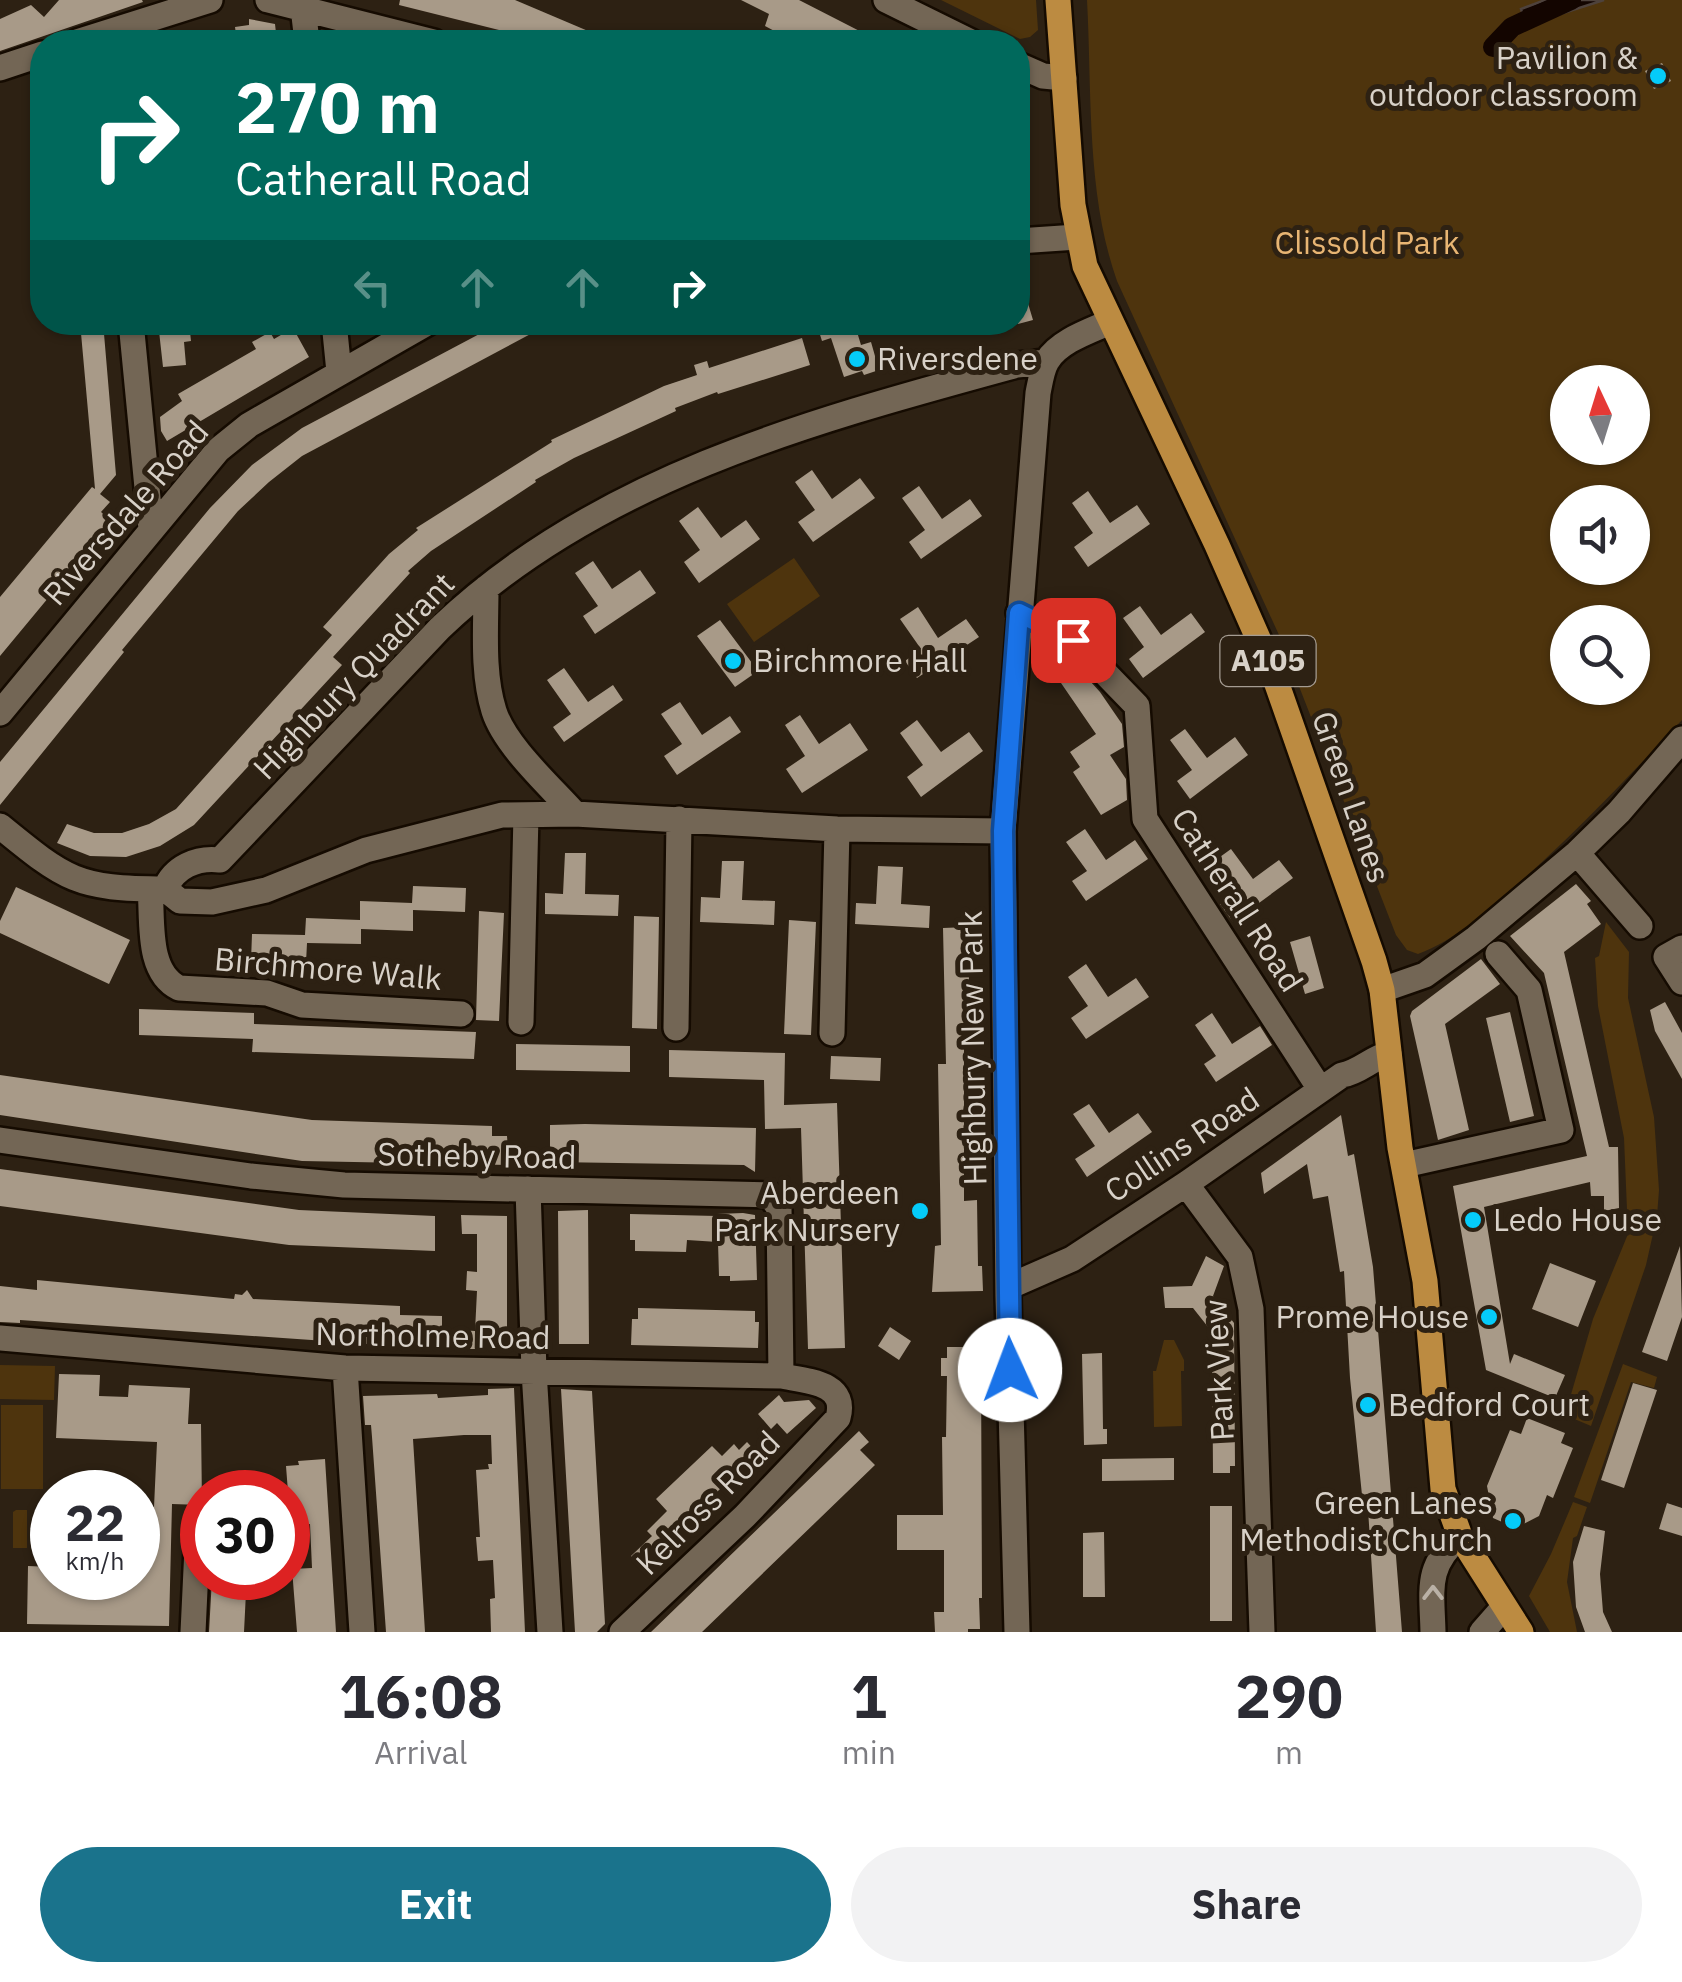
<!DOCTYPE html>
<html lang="en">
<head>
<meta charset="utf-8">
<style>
  :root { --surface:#fff; --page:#f2f2f3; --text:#2b2b33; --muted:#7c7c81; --accent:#1a738c }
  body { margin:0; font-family:"IBM Plex Sans",sans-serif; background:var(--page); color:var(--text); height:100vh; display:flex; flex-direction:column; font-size:38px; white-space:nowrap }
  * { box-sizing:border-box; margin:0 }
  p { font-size:32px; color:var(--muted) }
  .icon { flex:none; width:55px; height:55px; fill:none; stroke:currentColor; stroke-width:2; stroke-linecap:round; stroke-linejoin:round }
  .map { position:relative; height:1632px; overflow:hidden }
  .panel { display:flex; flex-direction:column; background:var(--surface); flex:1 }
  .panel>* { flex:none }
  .banner { position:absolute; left:30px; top:30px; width:1000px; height:305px; border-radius:40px; box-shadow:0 2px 8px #0004; background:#00695c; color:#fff; overflow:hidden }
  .needle { width:65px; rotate:356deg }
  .buttons { position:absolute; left:1550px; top:365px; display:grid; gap:20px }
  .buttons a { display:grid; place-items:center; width:100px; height:100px; border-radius:50%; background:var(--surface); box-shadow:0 2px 8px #0004; font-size:50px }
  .speed { position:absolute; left:30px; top:1470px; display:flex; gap:20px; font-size:50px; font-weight:700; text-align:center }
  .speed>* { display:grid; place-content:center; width:130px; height:130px; border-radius:50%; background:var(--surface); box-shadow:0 2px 8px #0004; line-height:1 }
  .speed small { font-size:25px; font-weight:400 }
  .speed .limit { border:15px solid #d22; background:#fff; color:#111 }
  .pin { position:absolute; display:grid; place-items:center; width:85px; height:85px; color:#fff; margin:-42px; border-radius:20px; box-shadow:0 5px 15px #0006 }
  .me { position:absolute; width:110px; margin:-55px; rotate:358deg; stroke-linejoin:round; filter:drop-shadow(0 0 8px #0008) }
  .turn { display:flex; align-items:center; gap:35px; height:210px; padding:0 40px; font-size:45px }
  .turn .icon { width:130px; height:130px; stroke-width:2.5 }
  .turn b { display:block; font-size:70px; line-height:85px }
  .lanes { display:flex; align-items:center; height:95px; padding:0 40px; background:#0003; justify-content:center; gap:50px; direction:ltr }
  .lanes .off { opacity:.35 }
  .eta { display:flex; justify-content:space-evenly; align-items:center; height:170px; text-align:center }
  .eta b { font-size:60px; font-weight:800; line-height:70px }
  .action { display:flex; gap:20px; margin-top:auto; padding:20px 40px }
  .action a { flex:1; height:115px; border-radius:60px; background:var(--accent); color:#fff; font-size:40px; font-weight:800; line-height:115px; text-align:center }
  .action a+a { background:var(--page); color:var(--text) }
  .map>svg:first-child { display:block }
  .green { fill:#4e340d; fill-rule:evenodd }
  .water { fill:#130500; stroke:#4e423c; stroke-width:2.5 }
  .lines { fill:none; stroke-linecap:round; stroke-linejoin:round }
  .canal { stroke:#130500; stroke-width:20 }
  .building { fill:#a89a88 }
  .minor-casing { stroke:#150b01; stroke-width:30 }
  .major-casing { stroke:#150b01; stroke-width:30 }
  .minor { stroke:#736655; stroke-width:25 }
  .major { stroke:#bc8b41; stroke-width:25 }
  .oneway { stroke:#bab1a6 }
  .route-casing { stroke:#114b97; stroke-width:25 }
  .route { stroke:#1a73e8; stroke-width:18 }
  .poi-dot { fill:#05cbf9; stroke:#2d2113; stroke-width:4 }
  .labels { text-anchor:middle; stroke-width:10; stroke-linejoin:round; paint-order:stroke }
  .shield { fill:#2d2113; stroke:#a59c92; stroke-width:2.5 }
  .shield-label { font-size:30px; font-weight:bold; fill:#d8d1c8 }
  .poi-label { font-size:32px; fill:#d8d1c8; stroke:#2d2113; text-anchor:end }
  .park-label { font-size:32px; fill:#e8b573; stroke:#2d2113 }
  .street-label { font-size:32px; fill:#d8d1c8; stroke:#2d2113 }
</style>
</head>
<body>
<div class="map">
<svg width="1682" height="1632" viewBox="0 0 1682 1632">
  <rect width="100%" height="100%" fill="#2d2113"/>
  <path class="green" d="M941,0H1036L1038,30L1030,37L1020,39Z
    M1087,0H1682V720C1627,778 1573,836 1513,888C1484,914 1455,940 1418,954L1407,950L1396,935L1279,635L1117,281C1086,193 1092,92 1087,0ZM1568,382H1632V448H1568ZM1568,502H1632V568H1568ZM1568,622H1632V688H1568Z
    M794,558L820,596L754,642L727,604Z
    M1606,922L1629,952L1628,998L1654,1117L1659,1190L1657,1216L1646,1265L1591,1426L1565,1415L1593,1319L1628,1234L1624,1138L1598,1006L1595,958L1599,956Z
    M1164,1340H1174L1184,1360V1371H1181L1182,1426L1154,1427L1153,1371H1156Z
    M1623,1364L1657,1377L1654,1388L1631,1382L1590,1503L1574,1497Z
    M0,1365L55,1366L54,1400L0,1399Z
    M1,1405H43V1489H1Z
    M1573,1502L1587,1507L1577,1536L1573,1538L1567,1582L1577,1632H1550L1529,1596L1551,1554Z
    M16,1510H27V1548H13V1512Z"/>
  <path class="water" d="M1545,0H1604L1526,25L1521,9Z"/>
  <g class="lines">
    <path class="canal" d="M1493,47L1512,27L1571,0"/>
  </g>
  <path class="building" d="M59,0H142L143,2L0,51V19L31,5L44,17Z
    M400,0H515L614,42H532L503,31L399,5Z
    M741,0H799L881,42H810L798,37L795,42L765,26L769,14Z
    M249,19L275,24L277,42H237L235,27L249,25Z
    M1662,63L1671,81L1654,89L1645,71Z
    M1021,280L1033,320L1018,324V281Z
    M80,322H103L116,475L100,494L110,502L101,512L112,521L0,656V597L92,487L95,489Z
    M158,322H189L191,341L184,342L186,365L163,367Z
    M502,322H553L302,456L269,482L238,511L122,650L124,652L0,805V762L210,508L252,465L302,428Z
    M816,322H854L861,345L871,342L879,370L864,375L862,371L844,377L831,338L822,341Z
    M293,328L309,357L167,441L161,431L160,417L182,401L178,394L256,349L252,342L270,332L274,339Z
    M802,338L810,365L718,394L717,392L675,408L676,411L574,458L535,480L536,482L431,551L408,571L410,573L333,657L342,665L194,825L160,846L126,857L90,856L57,843L67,824L94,833H122L149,824L176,809L332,635L323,627L389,554L418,530L416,528L552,442L551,440L664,386L697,375L694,365L707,361L709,368Z
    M812,470L832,499L860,478L875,498L813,542L798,522L815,510L795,482Z
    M919,486L942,519L970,499L982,516L921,559L909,542L925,530L902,498Z
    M1088,491L1110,523L1137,505L1150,524L1088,567L1074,547L1093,533L1072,503Z
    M698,507L721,538L746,520L760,539L699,583L684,562L700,550L679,521Z
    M593,561L612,589L640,570L656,593L595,634L583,616L598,606L575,573Z
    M1140,606L1161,635L1191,613L1205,632L1143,678L1129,659L1144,647L1123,618Z
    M918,607L938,638L966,619L979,637L917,678L905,661L921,649L900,619Z
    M720,620L758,671L735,687L697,636Z
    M564,668L588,702L613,685L623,700L564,742L553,727L571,714L547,680Z
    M1080,670L1100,692L1122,724L1124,747L1110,755L1126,779L1127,800L1101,815L1073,772L1080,767L1070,752L1096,734L1061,683Z
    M680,702L702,735L730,716L741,732L677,775L664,756L682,744L661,714Z
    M800,715L819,744L850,723L868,750L802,793L786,769L805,756L785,725Z
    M917,720L941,752L969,732L983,751L921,797L907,777L923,765L900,733Z
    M1185,729L1207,758L1235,737L1248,755L1190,799L1177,781L1192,770L1170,740Z
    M1085,829L1106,860L1135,840L1148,859L1086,901L1072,881L1087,871L1066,842Z
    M1231,849L1253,879L1279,860L1293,878L1233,922L1220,904L1236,893L1213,862Z
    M565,853H586L585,894L619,895L618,916L545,914V893L563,894Z
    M722,861H744L742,900L775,901L774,925L700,922L701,897L720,898Z
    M878,866L903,867L901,904L930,906L929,928L855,924L856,903L876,904Z
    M1576,884L1591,901L1587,904L1601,924L1564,952L1609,1147H1618L1619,1208L1604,1211V1196H1591L1590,1182L1484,1207L1510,1364L1514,1354L1565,1375L1555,1398L1486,1370L1453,1186L1587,1156L1544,973L1510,936Z
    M413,886L466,888L465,912L413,910V931L361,929V944L307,943L306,963L251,961L252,934L305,935L306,918L360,920V901L412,903Z
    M16,887L130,940L109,984L0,933V921Z
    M479,911L504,913L499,1021L476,1020Z
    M634,916L659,917L657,1029L632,1028Z
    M789,920L816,922L811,1035L784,1034Z
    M968,927L970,1038H964V1201L977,1200L978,1266H982L983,1291L932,1292L935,1246L941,1245L938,1064H946L943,928Z
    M1310,936L1324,988L1305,994L1290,942Z
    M1481,959L1500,984L1445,1024L1469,1130L1438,1140L1410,1016L1412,1011Z
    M1086,964L1108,997L1136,978L1149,997L1086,1039L1071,1018L1088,1006L1068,977Z
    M1665,1002L1682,1033V1079L1655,1031L1650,1010Z
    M139,1009L254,1013V1024L476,1032L474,1059L252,1052L253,1039L139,1035Z
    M1510,1012L1534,1116L1510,1122L1486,1018Z
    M1212,1013L1232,1044L1260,1026L1272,1045L1216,1082L1204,1064L1216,1056L1195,1025Z
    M516,1044L630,1046V1072L516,1070Z
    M669,1050L785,1053L784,1105L837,1103L845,1348L808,1349L801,1128L765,1129L764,1080L669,1077Z
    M831,1056L881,1058L880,1081L830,1079Z
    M0,1075L312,1120L492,1126V1136H507L509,1165L302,1161L0,1115Z
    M1089,1104L1109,1133L1138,1113L1152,1132L1087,1177L1075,1159L1095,1146L1073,1114Z
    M1341,1115L1348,1156L1354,1154L1373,1267L1402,1632H1376L1367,1494L1362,1495L1350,1378L1344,1271L1340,1272L1328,1196L1313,1199L1307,1164L1264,1194L1261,1173Z
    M585,1124L756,1128L755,1172L744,1165L554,1162V1151L550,1148V1125Z
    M0,1169L299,1210L435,1216V1251L289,1245L0,1206Z
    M588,1210L589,1344H559L558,1211Z
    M743,1213L755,1215L757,1280L730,1281V1276H719L718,1242L687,1240L686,1252L635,1251V1240H630V1214L717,1216V1214Z
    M461,1215L507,1216V1349H441L20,1320V1323L0,1322V1286L37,1290V1280L234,1299L235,1294L242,1295L247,1290L253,1299L400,1306V1315L442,1316V1329L475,1331L477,1291L466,1290L467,1271L477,1272V1234H462Z
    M1680,1246L1682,1317L1667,1361L1642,1352Z
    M1206,1256L1224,1266L1213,1296L1234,1323L1235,1466H1230V1473H1213L1212,1332L1193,1308H1165L1163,1287L1192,1286Z
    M1550,1263L1596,1281L1578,1327L1532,1309Z
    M638,1308L755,1311V1322H759L758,1348L631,1345L632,1319H638Z
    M890,1327L911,1341L899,1360L878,1346Z
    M947,1347H970V1357L981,1358L982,1598H979L980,1629H968V1632H935L934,1612H944V1550H897V1515H943L942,1437H946L947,1376H941V1358H947Z
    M1102,1353L1103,1429H1107V1444L1084,1445L1082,1354Z
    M59,1374L100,1375L99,1396L128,1397L129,1385L190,1388L188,1424H201L202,1505L172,1504L169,1626L27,1624L28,1566L52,1567V1578H138V1506L154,1507L157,1442L56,1438Z
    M1633,1383L1657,1390L1624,1488L1601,1480Z
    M514,1388L525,1632H491L490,1599L495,1598L493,1560L478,1561L476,1537H480L476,1470L489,1469L488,1464H492L491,1435H464L413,1439L425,1632H386L372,1437L371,1425H365L363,1396L437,1394L438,1398L488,1395V1389Z
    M561,1389L592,1391L605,1624L597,1632H575Z
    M779,1395L784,1402L809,1400L816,1408L787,1434L777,1423L771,1429L758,1414Z
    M1527,1418L1565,1433L1561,1443L1573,1448L1553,1498L1547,1495L1539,1516L1516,1528L1493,1518L1487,1486L1510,1430L1521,1434Z
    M859,1431L869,1442L860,1450L875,1465L702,1632H651Z
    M747,1442L757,1453L641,1566L631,1556L652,1536L647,1531L667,1511L656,1499L712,1446L722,1456L734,1444L739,1450Z
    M1174,1458V1480L1102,1481V1459Z
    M325,1459L336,1632H297L292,1569L312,1568L310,1524L303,1525V1518H290L286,1466L299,1465L298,1461Z
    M1667,1503L1682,1508V1536L1659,1529Z
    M1210,1506H1232V1621H1210Z
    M1584,1526L1605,1531L1600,1574L1603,1612L1612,1632H1585L1576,1607L1573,1562Z
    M1104,1532L1105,1597H1083V1533Z
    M212,1578H229V1591L246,1592L244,1632H209Z"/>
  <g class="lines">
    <defs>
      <path id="minor" d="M268,0L434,42
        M886,0L971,42
        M303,7L307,42
        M77,42L210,0
        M1018,65L1043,76L1064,78
        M0,68L42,54
        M1018,241L1077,237
        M131,322L151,529
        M334,322L339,372
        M486,588C486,628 482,673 494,711C505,746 551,787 575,814
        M1019,613L1073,640L1137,706L1145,819L1320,1089
        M0,713L218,450L249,425L429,322
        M0,826C66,880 77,889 165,889L180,901L212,902L266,890L366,850L502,815L575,814L837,829L1003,831
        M1577,853L1640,926
        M150,889C153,920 146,972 179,988L267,993L302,1005L461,1014
        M165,889C174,867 197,857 220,860L440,628C597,478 812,421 1017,365L1046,362
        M1682,948L1666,957L1682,982
        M1382,990L1425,975L1476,938L1577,853L1619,812L1682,739
        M521,1022L526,815
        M676,1028L679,819
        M832,1033L837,829
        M0,1140L251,1176L344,1185L770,1195L779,1208L781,1376
        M1404,1165L1561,1130L1529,990L1498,954
        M1186,1184L1240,1257L1251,1309L1262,1632
        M528,1189L534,1371L550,1632
        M1008,1287L1072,1259L1186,1184L1342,1075C1360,1072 1371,1058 1389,1054
        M0,1338L345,1368L781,1376C807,1381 848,1382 838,1418L745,1516L622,1632
        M345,1368L362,1632
        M193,1632L198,1527
        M1017,1632L1008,1296L1003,831L1038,393C1040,383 1042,369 1047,361C1059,341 1090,331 1110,322
        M1433,1632C1432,1589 1425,1567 1460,1536
        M1482,1632L1504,1607"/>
      <path id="major" d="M1058,0L1073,205L1085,266L1217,545L1272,670L1374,961L1382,990L1400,1148L1425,1281L1443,1489L1460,1536L1521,1632"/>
    </defs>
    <use href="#minor" class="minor-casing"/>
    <use href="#major" class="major-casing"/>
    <use href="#minor" class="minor"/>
    <use href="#major" class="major"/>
  </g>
  <defs><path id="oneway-chevron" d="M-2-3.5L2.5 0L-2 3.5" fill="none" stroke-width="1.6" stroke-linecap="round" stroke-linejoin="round" transform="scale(2.5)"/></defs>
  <use class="oneway" href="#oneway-chevron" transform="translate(1433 1593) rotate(-90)"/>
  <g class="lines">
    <defs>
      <path id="route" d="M1010,1370L1003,831L1019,613L1073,640"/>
    </defs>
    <use href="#route" class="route-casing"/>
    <use href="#route" class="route"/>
  </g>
  <g class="poi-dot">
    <circle cx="1658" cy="76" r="10"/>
    <circle cx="857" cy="359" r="10"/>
    <circle cx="733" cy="661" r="10"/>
    <circle cx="920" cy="1211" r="10"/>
    <circle cx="1473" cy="1220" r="10"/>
    <circle cx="1489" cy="1317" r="10"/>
    <circle cx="1368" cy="1405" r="10"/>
    <circle cx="1513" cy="1521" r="10"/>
  </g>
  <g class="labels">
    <rect class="shield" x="1220.5" y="636" width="95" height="50" rx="8"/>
    <g class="shield-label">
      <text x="1268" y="671">A105</text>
    </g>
    <g class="poi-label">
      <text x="1638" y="69">Pavilion &amp;<tspan x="1638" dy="37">outdoor classroom</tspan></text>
      <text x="877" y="370" text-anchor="start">Riversdene</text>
      <text x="753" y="672" text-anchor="start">Birchmore Hall</text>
      <text x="900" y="1204">Aberdeen<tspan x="900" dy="37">Park Nursery</tspan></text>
      <text x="1493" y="1231" text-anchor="start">Ledo House</text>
      <text x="1469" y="1328">Prome House</text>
      <text x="1388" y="1416" text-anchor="start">Bedford Court</text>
      <text x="1493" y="1514">Green Lanes<tspan x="1493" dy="37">Methodist Church</tspan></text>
    </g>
    <g class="park-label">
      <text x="1367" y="254">Clissold Park</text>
    </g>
    <g class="street-label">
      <text transform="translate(126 513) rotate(-49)" y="11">Riversdale Road</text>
      <text transform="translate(354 676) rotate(-46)" y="11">Highbury Quadrant</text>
      <text transform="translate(1351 797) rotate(71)" y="11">Green Lanes</text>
      <text transform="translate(1237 900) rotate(57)" y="11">Catherall Road</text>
      <text transform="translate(328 969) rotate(5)" y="11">Birchmore Walk</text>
      <text transform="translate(973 1048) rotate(-91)" y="11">Highbury New Park</text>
      <text transform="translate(1182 1145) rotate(-34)" y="11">Collins Road</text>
      <text transform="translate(477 1156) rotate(1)" y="11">Sotheby Road</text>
      <text transform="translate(433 1336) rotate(1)" y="11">Northolme Road</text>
      <text transform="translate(1219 1370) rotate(-93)" y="11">Park View</text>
      <text transform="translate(708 1503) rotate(-45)" y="11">Kelross Road</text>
    </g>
  </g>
</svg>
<div class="buttons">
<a><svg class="needle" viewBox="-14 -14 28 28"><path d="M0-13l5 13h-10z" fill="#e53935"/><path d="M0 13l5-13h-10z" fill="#7c7c81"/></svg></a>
<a><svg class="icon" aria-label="sound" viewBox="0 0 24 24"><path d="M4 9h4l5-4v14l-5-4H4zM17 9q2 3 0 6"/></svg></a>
<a><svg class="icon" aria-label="search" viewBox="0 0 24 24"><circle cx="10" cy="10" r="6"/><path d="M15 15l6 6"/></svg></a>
</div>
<div class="speed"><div>22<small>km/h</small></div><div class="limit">30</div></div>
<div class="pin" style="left:1073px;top:640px;background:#d93025"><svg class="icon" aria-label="arrive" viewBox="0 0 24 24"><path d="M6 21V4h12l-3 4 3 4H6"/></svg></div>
<svg class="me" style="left:1010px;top:1370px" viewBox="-20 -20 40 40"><circle r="19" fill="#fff"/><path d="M0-13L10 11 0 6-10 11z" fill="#1a73e8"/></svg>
<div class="banner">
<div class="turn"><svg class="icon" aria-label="right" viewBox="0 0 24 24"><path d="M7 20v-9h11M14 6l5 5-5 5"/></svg><div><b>270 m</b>Catherall Road</div></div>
<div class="lanes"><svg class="icon off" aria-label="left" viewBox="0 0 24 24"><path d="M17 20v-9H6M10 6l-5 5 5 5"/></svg><svg class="icon off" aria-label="ahead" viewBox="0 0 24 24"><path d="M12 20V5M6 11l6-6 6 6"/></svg><svg class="icon off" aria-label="ahead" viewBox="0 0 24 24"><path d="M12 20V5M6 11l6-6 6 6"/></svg><svg class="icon" aria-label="right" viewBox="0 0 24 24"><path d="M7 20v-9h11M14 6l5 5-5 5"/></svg></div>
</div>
</div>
<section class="panel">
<div class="eta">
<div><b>16:08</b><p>Arrival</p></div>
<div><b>1</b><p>min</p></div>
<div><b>290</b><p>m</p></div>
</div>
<div class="action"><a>Exit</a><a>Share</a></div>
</section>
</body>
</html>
